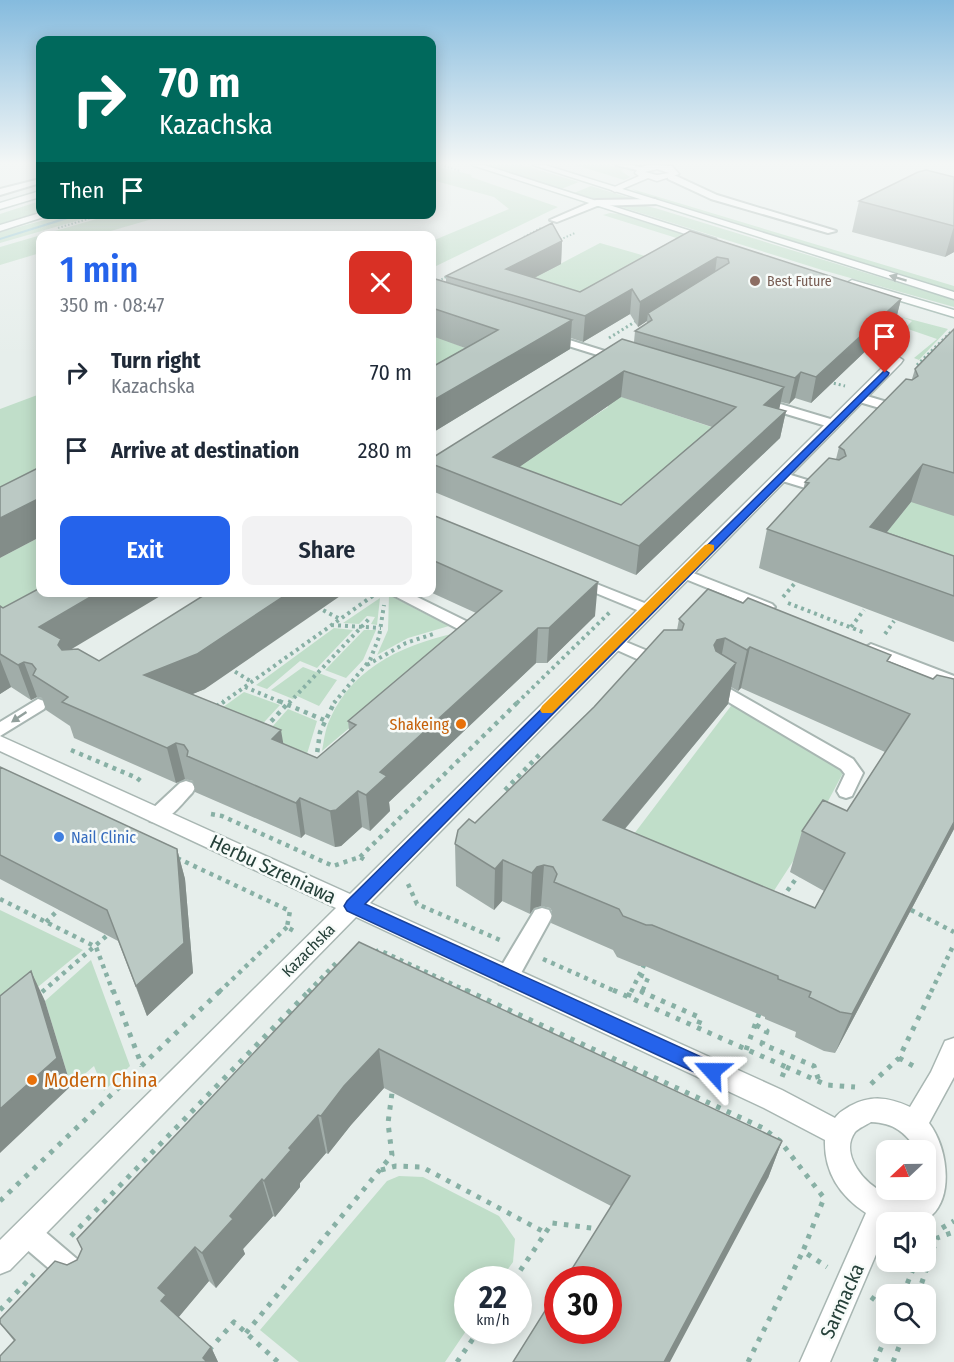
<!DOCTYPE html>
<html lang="en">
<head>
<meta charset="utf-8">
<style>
  :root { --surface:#fff; --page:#f2f2f3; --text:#1f2937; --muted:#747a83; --accent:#2563eb }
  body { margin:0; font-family:"Fira Sans Condensed",sans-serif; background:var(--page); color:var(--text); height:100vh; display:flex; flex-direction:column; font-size:22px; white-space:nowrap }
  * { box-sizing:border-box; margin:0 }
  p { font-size:20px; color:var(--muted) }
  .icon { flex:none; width:33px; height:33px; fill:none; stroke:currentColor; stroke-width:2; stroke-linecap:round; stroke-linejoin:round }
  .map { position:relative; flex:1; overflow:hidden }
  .panel { position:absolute; left:36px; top:231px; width:400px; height:366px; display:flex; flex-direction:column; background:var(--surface); border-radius:12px; box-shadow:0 3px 15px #0003 }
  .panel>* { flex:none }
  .hud { position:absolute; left:36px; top:36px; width:400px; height:183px; border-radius:12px; box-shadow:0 3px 15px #0003; background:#00695c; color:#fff; overflow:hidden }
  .needle { width:39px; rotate:248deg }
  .buttons { position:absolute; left:876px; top:1140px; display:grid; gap:12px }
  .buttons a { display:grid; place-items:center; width:60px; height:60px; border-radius:12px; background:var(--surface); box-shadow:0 3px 15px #0003; font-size:30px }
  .speed { position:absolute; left:454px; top:1266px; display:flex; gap:12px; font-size:30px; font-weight:700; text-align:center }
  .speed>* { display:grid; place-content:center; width:78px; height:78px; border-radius:50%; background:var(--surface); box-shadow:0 3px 15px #0003; line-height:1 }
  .speed small { font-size:15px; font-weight:400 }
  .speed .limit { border:9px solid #d22; background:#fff; color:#111 }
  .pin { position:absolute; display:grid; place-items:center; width:51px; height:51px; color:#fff; margin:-62px -26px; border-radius:50% 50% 50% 0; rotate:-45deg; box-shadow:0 0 6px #0007 }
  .pin .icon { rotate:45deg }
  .me { position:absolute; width:66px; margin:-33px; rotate:294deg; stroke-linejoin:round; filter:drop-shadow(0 0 4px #0008) }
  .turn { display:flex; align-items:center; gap:21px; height:126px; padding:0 24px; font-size:27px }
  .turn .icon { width:78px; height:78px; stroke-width:2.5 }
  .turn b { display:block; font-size:42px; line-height:51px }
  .then { display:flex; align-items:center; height:57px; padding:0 24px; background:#0003; gap:12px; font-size:22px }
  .round { display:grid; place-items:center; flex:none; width:63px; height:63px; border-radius:12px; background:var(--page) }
  .headline { display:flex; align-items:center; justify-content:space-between; height:102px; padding:0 24px }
  h1 { font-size:36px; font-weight:600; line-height:45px; color:var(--accent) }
  .button { display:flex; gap:12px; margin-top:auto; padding:12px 24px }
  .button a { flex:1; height:69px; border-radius:12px; background:var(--accent); color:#fff; font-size:24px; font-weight:600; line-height:69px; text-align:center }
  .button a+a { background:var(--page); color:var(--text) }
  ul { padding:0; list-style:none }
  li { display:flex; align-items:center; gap:18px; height:78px; padding:0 24px }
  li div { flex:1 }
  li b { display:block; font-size:22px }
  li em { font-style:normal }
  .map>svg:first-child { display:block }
  .green { fill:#c0dec9 }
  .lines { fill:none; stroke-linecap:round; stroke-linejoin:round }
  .stream { fill:#91c5d0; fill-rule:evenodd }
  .lane-casing { stroke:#a8b6b2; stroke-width:4 }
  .street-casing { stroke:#a8b6b2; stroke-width:3 }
  .secondary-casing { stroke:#a5bab3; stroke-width:3 }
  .path-far4 { stroke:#88b0a5; stroke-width:2; stroke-dasharray:1.5 2; stroke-linecap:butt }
  .path-far3 { stroke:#88b0a5; stroke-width:3; stroke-dasharray:2 3; stroke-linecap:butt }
  .path-far2 { stroke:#88b0a5; stroke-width:4; stroke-dasharray:3 4; stroke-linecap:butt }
  .path-far1 { stroke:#88b0a5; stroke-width:4.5; stroke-dasharray:4 5; stroke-linecap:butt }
  .path { stroke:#88b0a5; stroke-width:5; stroke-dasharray:4.5 7; stroke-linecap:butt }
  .lane { fill:#fff; fill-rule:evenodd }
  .street { fill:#fff; fill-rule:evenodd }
  .secondary { fill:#fff; fill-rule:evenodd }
  .wall { fill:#a1ada9; fill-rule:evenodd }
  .shaded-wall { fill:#838d89 }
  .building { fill:#bbc9c4; stroke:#838d89; stroke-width:1.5; fill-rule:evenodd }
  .oneway { fill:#92a09c }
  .route { fill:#2563eb; stroke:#184099; stroke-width:1.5 }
  .slow { fill:#f59e0b }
  .education-dot { fill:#8d6e63; stroke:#f7fbf9; stroke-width:2 }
  .food-dot { fill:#e8710a; stroke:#f7fbf9; stroke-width:2 }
  .shop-dot { fill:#3f7fe0; stroke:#f7fbf9; stroke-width:2 }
  .labels { text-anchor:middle; stroke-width:5; stroke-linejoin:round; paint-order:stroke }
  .far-education-label { font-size:14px; fill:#785e54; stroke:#f7fbf9; text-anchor:start }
  .food-label { font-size:16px; fill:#c56008; stroke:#f7fbf9; text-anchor:end }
  .shop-label { font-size:16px; fill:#366cbe; stroke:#f7fbf9; text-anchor:start }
  .street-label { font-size:16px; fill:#254039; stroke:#f7fbf9 }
  .near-street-label { font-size:20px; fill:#254039; stroke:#f7fbf9 }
  .near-food-label { font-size:20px; fill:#c56008; stroke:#f7fbf9; text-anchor:start }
</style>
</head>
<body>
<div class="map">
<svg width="954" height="1362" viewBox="0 0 954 1362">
  <rect width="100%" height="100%" fill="#e6eeeb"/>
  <path class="green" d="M432,165L472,175L471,177L558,207L432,268V241L509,209L494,197L432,180Z
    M486,165H522L579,182L561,189Z
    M576,165H608L626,168L621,171L630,177L624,180Z
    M591,186L630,198L631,199L600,201L574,193Z
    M632,189L954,286V291L639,193Z
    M40,201V212L0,224V214Z
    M612,204H637L655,208L954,300V307L822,270Z
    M610,213L619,214L754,257L750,261L603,215Z
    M63,215H97L0,243V232Z
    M110,215H166L97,235L40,236V253L0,265V247Z
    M600,243L673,264L616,294L505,293Z
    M902,317L948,329L919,360L914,358L937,339L905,328L912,321Z
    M432,334L467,349L432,398Z
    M607,392L732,434L618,534L514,470L566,435L568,430L571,431L608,407Z
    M40,394V470L0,489V409Z
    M923,487L954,516V601L859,566Z
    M40,537V592L0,637V558Z
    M389,595L449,626L408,638L377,655L388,630Z
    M380,598L377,625L371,624L375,617L367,616L359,624L343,623Z
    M334,628L353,630L317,668L300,661L267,689L256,685Z
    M364,630H376L363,660L346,678L325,670Z
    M465,631L322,751C324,741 325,729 330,719C354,664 410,642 465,631Z
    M303,667L337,680L319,706L297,696L293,699L271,690Z
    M244,692L280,705L255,732L212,715Z
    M734,702L830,761L843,773L810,835L755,920L615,859Z
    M288,709L317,721L307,754L264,736Z
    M0,910L83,950L0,1018Z
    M91,960L130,1066L104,1091L94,1066L71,1086L45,1001Z
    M399,1176L423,1177L499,1216L515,1239L513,1262L501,1279L468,1280V1328L445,1362H299L260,1330L387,1181Z"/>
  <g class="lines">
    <path class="stream" d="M76,214H84L0,240V238Z"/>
    <defs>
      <path id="lane" d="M616,165H632L646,169L642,171Z
        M668,175H674L717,195L836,231L828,233L711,199L668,179Z
        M40,179V183L0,195V189Z
        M655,199L659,202L658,204L597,206L557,222L550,220L596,200Z
        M550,334L624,357L626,359L620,362L546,339L545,337Z
        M860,394L904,407L906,410L900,414L856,401V395Z
        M760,398L837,421L839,424L833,428L756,405L754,402Z
        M781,472L830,487L832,490L825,494L776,479L774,476Z
        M683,569L772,604L775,607L767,612L762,610L678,576L676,573Z
        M579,577L652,606L655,609L652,612H642L574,584L572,581L574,578Z
        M387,592H407L472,624L474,627L472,630H460Z
        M614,637L667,659L669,663L667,667H655L608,646L606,642Z
        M871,644L954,676V688L865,653L863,649Z
        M716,681L853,759L863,773L852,796L846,798L840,796L837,791L845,774L841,769L710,691L708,687L710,683Z
        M38,699L44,701L46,705L44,709L0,736V722Z
        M186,781L192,783L195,788L192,793C182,803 167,826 150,821L148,816L150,811L180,783Z
        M542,908L549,910L552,916L549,922L515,984L507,986L499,984L496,977L499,970L535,910Z
        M27,1220L36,1224L91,1271L95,1280L91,1289L82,1293L73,1289L18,1242L14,1233L18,1224Z"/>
      <path id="street" d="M648,165L672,166L679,174L657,181L648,178L615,192L610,189L639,176L635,173C638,168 642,166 648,165ZM657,169L669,173L657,175L645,172Z
        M897,356L903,360L901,363L370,903L782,1090L835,1118C839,1112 844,1110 850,1106C871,1095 888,1097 910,1107L931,1072L945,1041L954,1038V1077L929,1123C947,1147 954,1194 932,1215C918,1225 901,1221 886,1222V1231L830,1362H800L866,1213C840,1196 824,1172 825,1140L764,1108L356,917L10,1270L0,1274V1240L336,908L0,751V736L350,894L893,357ZM871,1122C894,1123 905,1132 917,1150H926V1190C911,1190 906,1202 885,1193C865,1185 839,1154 855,1132C859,1128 866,1125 871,1122Z"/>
      <path id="secondary" d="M472,165H484L716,239L707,241Z
        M533,165H545L954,292V299Z
        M40,191V197L0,209V203Z
        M40,213L53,214L0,231V225Z
        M852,280L954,310V317L848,285L847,283Z"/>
    </defs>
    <use href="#lane" class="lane-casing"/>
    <use href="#street" class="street-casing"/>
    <use href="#secondary" class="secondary-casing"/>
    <path class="path-far4" d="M441,165L460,171
      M58,228L104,214
      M524,237L541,228
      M557,241L575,233
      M432,284L450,275"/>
    <path class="path-far3" d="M609,338L638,320
      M917,365L952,331
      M829,382L845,386"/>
    <path class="path-far2" d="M783,597L795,583
      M788,603L865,633
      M317,607L340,619
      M331,625L381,628
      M851,627L864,610
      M885,634L894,621
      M367,665L406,643L436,633
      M229,668L252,682
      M245,687L283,703
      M222,703L374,595
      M289,703L369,619
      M334,703L370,660L379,637L384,605
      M517,703L610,612"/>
    <path class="path-far1" d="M279,701L324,720
      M216,707L224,701
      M265,728L290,701
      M71,750L137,778L143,783
      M316,761L320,732L335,701
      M505,790L540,754
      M211,814L222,816L333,866L360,857L365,860
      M360,857L519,701
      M177,858L290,911L287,927L294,931
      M408,884L417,904L500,940
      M782,898L798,876
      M0,899L96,947L113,992
      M911,910L954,932
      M46,922L60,908
      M375,952L379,950L469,992
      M543,959L617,992
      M640,975L648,978L642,992
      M42,992L111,932
      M219,992L287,927
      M308,992L338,961
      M631,992L644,965
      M931,992L954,944"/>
    <path class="path" d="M113,990L142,1066
      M466,990L763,1128L780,1141L824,1198L803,1251L827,1267
      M613,990L786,1067L782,1077
      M643,990L642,992L701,1018L697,1028
      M37,996L44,990
      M628,997L631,990
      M756,1025L767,1031L762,1044L814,1066L819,1081
      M746,1050L760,1011
      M899,1058L917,1068
      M786,1067L827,1085L855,1087
      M871,1084L899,1058L932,990
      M381,1170L396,1166L422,1167L546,1233
      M0,1201L221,990
      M942,1228L954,1221
      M71,1236L310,990
      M926,1239L932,1232
      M514,1280L552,1223L599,1229
      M903,1294L916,1262
      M918,1294L937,1238L954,1232
      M871,1297L886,1308
      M0,1310L34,1274
      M246,1333L392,1155L388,1123L392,1093
      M209,1350L234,1322L278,1362
      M457,1362L479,1330
      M748,1362L803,1251
      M875,1362L887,1334
      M893,1362L904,1334"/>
    <use href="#lane" class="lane"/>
    <use href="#street" class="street"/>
    <use href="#secondary" class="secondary"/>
  </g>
  <path class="wall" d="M954,177V252L945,257L852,232L859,201Z
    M690,231L901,299L895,323L811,403L795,398L789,404L781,402L779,409L786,411L780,438L636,575L432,491V458L634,342L635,331L647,323V321L638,327L630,314L583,342L571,338L570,349L432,433V367L465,348L432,336V278L446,283V276L562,241L561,264L534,278L580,292ZM621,397L712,427L621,505L519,467Z
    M954,329V516L911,502L887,532L954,556V642L759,568L767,529L803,490L805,482L836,459L839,447L912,379L915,369Z
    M432,518L595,616L547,663H536L389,802L390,811L370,831L362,827L341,846L335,847L305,834L301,838L195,792L193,781L185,779L176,783L74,738L70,726L46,710L42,698L37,697L31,700L11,687L0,694V606L73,649L99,661L205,689L192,694L283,744L317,758L349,730L348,721L476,613L430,592H432Z
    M679,619L889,661L933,679H954V829L835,1053L824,1051L795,1037L796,1032L765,1019V1017L645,966H639L617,957L613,950L551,923L552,911L550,908L541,906L534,908L530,914L502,901L494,910L456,886L455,844L475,823L677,630ZM731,687L738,691L741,688L885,752L847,811L802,831L790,872L824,891L815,908L625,829L728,704Z
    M0,767L177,849L185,879L193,973L147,1016L118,941L0,879Z
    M359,942L782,1141L768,1178L611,1206L384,1088L351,1125L328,1154L326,1153L300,1183V1187L275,1217L273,1216L243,1249L245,1254L216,1288L209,1281L178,1317L211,1347L218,1362H0L14,1341L0,1323L67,1265L77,1260Z"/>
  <path class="shaded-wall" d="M954,226V252L945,257Z
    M562,241L561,264L505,293L506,269Z
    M717,257L714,281L648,313L647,321L638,327L640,302Z
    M632,289L630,314L583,342L585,316Z
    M901,299L895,323L811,403L816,377Z
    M572,320L570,349L432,433V401Z
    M624,371L621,397L493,485V457Z
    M801,372L795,398L789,404L795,378Z
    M784,387L778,414L764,405Z
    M786,411L780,438L636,575L639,546Z
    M923,464L911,502L862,563L870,527Z
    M40,498V537L0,558V518Z
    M598,582L595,616L547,663L549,628Z
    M99,592H167L65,653L39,627Z
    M290,592H346L205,689L154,710L144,675Z
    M538,628L536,663L389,802L390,811L370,831L366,795L380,772Z
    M725,638L717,679L714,645L717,640Z
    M750,647L741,688L738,691L747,650Z
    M0,659L11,687L0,694Z
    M24,662L37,697L31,700L18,665Z
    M736,663L728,704L598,861L603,820Z
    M281,730L287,765L272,739Z
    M176,743L185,779L176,783L167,748Z
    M358,791L362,827L341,846L335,847L330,811Z
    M300,798L305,834L301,838L296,803Z
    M954,822V829L835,1053L852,1014Z
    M177,849L185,879L193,973L147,1016L136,986Z
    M503,860L502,901L494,910L495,869Z
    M544,865L541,906L534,908L530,914L532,873L537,867Z
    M31,971L45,1001L71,1086L0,1153V1109Z
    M379,1049L384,1088L351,1125L328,1154L321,1116L344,1086Z
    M318,1115L326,1153L300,1183V1187L275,1217L264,1181L289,1148Z
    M782,1141L768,1178L670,1362H664Z
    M262,1179L273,1216L243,1249L245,1254L216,1288L202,1253L230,1216Z
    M195,1247L209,1281L178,1318L161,1301L158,1288Z
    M211,1347L218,1362H205L203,1358Z"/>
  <path class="building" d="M926,170L954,177V226L859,201L918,172Z
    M552,223L562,241L506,269L580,292L690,231L901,299L816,377L801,372L795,378L635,331L652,320L648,313L729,263L728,259L717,257L640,302L632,289L585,316L446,276Z
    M432,278L572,320L432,401V367L498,330L432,308Z
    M954,329V473L923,464L870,527L954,556V596L767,529L809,483L805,482L829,458L839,460L846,456L844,450L839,447L906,379L912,380L918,376L915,369Z
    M622,339L784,387L764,405L786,411L639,546L432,464V458ZM624,371L736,407L621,505L493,457Z
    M40,467V498L0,518V487Z
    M435,516L598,582L549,628H538L380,772L387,776L366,795L358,791L336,810L330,811L300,798L296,803L187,756L188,751L184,745L176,743L167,748L62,702L68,697L33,675L36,669L32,664L24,662L18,665L0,654V606L3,608L40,588V592H99L39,627L61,639L58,645L62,650L78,649L99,661L209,592H290L197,654L144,675L281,730L272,739L317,758L356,725L348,721L502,591L432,560V518Z
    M708,589L743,603L748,598L858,642L891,655L887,661L933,679L937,675L954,679V822L852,1014L840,1012L809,997L811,992L778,979V976L652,925H646L623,916L619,909L554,882L557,874L553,867L544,865L537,867L532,873L503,860L495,869L455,844L458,830L469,819L475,823L478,820L594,707L664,630H682L684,624L679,619ZM725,638L747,650L750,647L910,714L847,811L823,800L802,831L845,853L815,908L603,820L736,663L716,651L714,645L717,640Z
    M0,767L177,849L184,943L136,986L107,910L0,855Z
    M359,942L782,1141L664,1362H513L558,1290V1330H609V1280H565L630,1176L379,1049L344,1086L321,1116L318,1115L289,1148L291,1150L264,1181L262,1179L230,1216L233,1219L202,1253L195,1247L158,1288L166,1295L161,1301L211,1347L203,1358L207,1362H0V1356L15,1340L0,1323V1319L55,1261L67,1265L77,1260L82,1249L77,1239Z
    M31,971L57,1058L0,1109V996Z"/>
  <defs><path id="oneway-solid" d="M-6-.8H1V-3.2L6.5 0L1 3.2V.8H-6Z" transform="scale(1.5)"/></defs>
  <g class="oneway">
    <use href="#oneway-solid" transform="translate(898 278) rotate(-163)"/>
    <use href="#oneway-solid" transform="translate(19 717) rotate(146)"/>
  </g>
  <linearGradient id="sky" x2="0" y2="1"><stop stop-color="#85bbde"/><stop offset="0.46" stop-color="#f4f7f6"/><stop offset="1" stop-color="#f4f7f6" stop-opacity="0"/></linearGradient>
  <rect width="954" height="355" fill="url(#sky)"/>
  <path class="route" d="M885,370L889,373L888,375L365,904L719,1065L721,1071L719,1077L712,1080L705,1077L347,911L344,906L347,901Z"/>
  <path class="slow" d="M709,544L714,545V550L552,713H542L540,710L542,706L705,545Z"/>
  <circle class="education-dot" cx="755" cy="281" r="6"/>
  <g class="food-dot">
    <circle cx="461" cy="724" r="6"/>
    <circle cx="32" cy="1080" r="6"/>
  </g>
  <circle class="shop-dot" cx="59" cy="837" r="6"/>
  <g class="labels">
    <g class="far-education-label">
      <text x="767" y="286">Best Future</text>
    </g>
    <g class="food-label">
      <text x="449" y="730">Shakeing</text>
    </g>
    <g class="shop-label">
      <text x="71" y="843">Nail Clinic</text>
    </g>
    <g class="street-label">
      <text transform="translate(308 950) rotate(-45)" y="6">Kazachska</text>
    </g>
    <g class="near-street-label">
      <text transform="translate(273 869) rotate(25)" y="7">Herbu Szreniawa</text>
      <text transform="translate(842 1301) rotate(-66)" y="7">Sarmacka</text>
    </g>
    <g class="near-food-label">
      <text x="44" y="1087">Modern China</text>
    </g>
  </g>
</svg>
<div class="buttons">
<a><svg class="needle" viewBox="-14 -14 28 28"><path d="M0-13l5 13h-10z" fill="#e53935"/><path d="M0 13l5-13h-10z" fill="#747a83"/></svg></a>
<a><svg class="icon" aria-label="sound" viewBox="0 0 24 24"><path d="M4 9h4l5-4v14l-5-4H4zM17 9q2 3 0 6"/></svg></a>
<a><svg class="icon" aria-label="search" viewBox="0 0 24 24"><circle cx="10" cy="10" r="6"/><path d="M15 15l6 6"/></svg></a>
</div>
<div class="speed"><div>22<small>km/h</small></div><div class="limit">30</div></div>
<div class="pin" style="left:885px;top:373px;background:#d93025"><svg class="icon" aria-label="arrive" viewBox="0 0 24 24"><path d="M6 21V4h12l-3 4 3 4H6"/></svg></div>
<svg class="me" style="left:712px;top:1071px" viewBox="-20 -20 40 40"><path d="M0-17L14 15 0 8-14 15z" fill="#2563eb" stroke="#fff" stroke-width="4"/></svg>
<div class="hud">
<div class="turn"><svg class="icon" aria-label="right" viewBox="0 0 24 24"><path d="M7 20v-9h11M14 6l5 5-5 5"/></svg><div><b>70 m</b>Kazachska</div></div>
<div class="then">Then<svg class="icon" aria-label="arrive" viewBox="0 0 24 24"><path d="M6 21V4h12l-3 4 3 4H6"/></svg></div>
</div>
<section class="panel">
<div class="headline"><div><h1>1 min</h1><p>350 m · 08:47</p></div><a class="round" style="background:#d93025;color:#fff"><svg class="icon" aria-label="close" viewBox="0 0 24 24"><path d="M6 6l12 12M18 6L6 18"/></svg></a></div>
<ul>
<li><svg class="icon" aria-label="right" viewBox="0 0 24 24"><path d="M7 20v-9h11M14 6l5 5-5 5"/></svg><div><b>Turn right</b><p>Kazachska</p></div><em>70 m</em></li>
<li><svg class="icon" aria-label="arrive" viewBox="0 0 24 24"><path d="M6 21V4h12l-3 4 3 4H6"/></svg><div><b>Arrive at destination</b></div><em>280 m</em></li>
</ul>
<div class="button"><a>Exit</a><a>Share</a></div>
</section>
</div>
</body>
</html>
